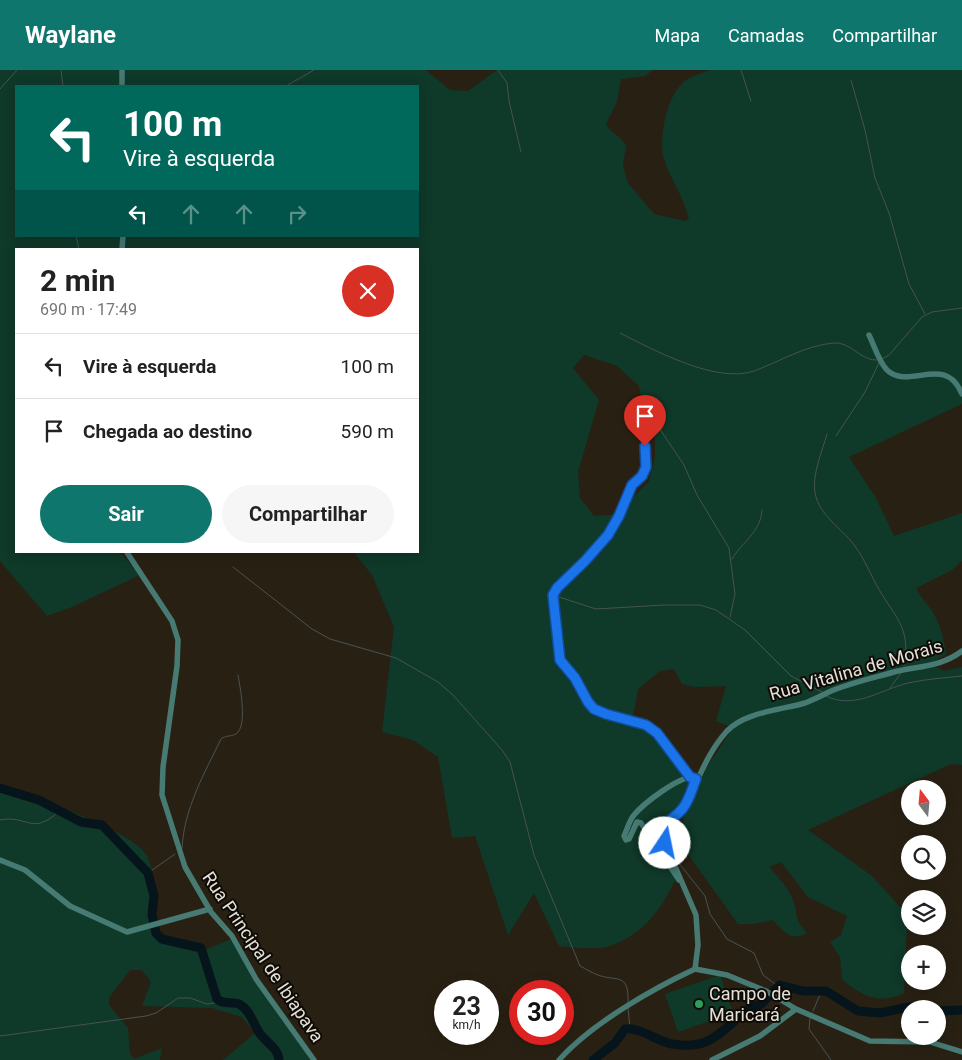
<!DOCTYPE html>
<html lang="pt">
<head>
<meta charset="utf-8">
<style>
  :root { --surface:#fff; --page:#f6f6f6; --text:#222; --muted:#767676; --line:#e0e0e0; --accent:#0f766e }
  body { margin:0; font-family:Roboto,sans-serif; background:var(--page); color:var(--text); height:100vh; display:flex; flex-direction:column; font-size:19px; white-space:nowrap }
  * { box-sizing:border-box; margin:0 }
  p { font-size:16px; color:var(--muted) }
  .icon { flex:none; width:28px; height:28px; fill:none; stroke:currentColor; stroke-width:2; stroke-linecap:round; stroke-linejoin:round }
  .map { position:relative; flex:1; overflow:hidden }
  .panel { position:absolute; left:15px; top:178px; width:404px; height:305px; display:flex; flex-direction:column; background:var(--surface); border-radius:0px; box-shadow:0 2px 12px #0003 }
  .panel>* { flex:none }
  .banner { position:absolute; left:15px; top:15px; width:404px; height:152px; border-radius:0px; box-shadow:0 2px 12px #0003; background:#00695c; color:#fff; overflow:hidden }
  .needle { width:32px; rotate:344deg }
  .controls { position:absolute; left:901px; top:710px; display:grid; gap:10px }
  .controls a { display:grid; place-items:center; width:45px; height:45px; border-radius:50%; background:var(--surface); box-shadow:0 2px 12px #0003; font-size:25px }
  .speed { position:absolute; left:434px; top:910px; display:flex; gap:10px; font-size:25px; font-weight:700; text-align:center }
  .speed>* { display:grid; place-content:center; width:65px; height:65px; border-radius:50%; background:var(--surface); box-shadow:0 2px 12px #0003; line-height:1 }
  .speed small { font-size:12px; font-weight:400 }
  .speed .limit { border:8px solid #d22; background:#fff; color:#111 }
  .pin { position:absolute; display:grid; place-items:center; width:42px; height:42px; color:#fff; margin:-51px -21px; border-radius:50% 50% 50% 0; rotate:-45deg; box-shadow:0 0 5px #0007 }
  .pin .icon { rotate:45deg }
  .me { position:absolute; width:55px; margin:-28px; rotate:11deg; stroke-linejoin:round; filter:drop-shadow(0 0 4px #0008) }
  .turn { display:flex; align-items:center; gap:18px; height:105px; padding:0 25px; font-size:22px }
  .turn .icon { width:65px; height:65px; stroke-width:2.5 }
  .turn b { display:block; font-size:35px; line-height:42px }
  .lanes { display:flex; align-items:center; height:48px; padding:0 25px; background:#0003; justify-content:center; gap:25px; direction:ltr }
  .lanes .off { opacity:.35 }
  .round { display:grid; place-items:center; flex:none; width:52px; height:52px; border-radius:26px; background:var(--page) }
  .summary { display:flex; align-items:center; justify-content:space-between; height:85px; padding:0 25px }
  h1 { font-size:30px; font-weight:700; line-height:38px }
  .action { display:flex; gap:10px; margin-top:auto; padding:10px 25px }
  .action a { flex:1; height:58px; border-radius:30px; background:var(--accent); color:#fff; font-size:20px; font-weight:700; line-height:58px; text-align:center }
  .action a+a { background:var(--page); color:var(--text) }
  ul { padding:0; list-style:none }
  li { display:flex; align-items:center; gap:15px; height:65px; padding:0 25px; border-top:1px solid var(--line) }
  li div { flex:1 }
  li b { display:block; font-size:19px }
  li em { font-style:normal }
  header { display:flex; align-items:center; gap:30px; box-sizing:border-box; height:70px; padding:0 25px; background:var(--accent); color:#fff }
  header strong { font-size:24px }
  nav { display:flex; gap:28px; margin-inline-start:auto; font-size:18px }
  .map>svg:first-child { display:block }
  .green { fill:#0f3929; fill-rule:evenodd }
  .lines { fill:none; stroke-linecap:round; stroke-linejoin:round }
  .stream { stroke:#495254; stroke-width:1 }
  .river { stroke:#06141b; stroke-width:9 }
  .minor { stroke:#467a73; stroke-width:5.5 }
  .route-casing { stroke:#114b97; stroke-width:12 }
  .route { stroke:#1a73e8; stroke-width:9 }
  .leisure-dot { fill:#2e9e5b; stroke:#0e0b06; stroke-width:2 }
  .labels { text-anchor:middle; stroke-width:4; stroke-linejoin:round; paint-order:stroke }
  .street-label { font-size:18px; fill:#e6e1d8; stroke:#0e0b06 }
  .poi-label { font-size:18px; fill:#e6e1d8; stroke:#0e0b06; text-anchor:start }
</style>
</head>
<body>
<header>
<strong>Waylane</strong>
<nav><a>Mapa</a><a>Camadas</a><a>Compartilhar</a></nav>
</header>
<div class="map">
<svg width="962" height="990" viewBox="0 0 962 990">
  <rect width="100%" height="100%" fill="#282113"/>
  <path class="green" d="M0,0H426L450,20L468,21L497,0H653L645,6L621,9L617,32L606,54C611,64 620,65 626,75L623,96L628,113L654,144L685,151L689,149C683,125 671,111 664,89C658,68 667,24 685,11C692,6 702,3 710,0H962V334L849,387L876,428L894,466L962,443V491L952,500L916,518C920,527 927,533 932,541C940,553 944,570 946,584L930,594L944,601L962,597V695L951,694L808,760L872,806L910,848V856H907L904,923C879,935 861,926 842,909L840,887L830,872L841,865L847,846L808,827L781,792L769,797C778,807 788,817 793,830C799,848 793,847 807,863C791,872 784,862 773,850L752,854H738L675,766L680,761L684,748L680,741L662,752L660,761L677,806C662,839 642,867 606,877C592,880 573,877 559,876L534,823L508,865L475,766L452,768L438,687L413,670L382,662L394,557L372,505L353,481H418V179H16V481H119L140,505L72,537L47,546L0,491ZM16,16H418V166H16ZM584,285L617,296L639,316L645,351L655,368V387L649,411L618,443L613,441L612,445L594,446L580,428L578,402L599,330L573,298ZM674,599L682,614L694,617L726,616L716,651L733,658L707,697L693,727L690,725L692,701L681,690L678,681L665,674L633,646L638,619L660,601Z
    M0,716C26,723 138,763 147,786C159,812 150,841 162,867L205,880L231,869L303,975L310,990H223L255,963L242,947L212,938L142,936L151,912L142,900H130L109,928V935L128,958L130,983L134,989L162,978L160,990H0Z
    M720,905L733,943L678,962L665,924Z"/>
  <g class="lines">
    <path class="stream" d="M61,0L63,16
      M498,0L507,13L509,31L521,82
      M741,0L751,31
      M851,10L865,60L875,108L889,143L909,214L925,244
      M286,16L314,0
      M0,19L17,0
      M76,166L79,179
      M620,263C654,280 716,314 754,301C781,291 804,276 833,273C851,271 861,292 878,290
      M882,289L889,285L922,247L932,242L962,238
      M653,349L684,395L697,425L729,478L735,524L730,547
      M827,364C822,382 812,404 815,423C819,444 838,456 851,471C862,484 868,499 876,514C893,546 912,556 904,596
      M836,366L865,322L879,293
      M732,489C742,472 761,462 762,440
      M233,497L312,559L330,569L396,588L438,612L453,625L502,680L510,692L534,785L580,896C586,899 592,903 598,905C617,912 629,902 628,932
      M556,526L596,539L664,535H700L716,540L745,560L791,606L822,622
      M890,618L901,603
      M826,626C854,640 880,620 908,613C926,609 944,608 962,606
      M0,750C27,744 32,767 59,741
      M668,774L672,756L688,734
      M182,778C184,739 204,704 221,669C226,665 230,667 236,664C248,656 240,617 238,605
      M674,787L705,826L710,844L727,869L754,883L763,905L778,916
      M148,803L175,784
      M628,938L630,958
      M813,941L822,920
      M810,948L809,959L831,990
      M0,966L146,946L156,943L178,928H190L207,934L220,932"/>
    <path class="river" d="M0,718L39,730L81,752L102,755L148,803L154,826L152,845L156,863L162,869L201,878L217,929C223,935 231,931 239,934C251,940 254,957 261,965C268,974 278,978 279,990
      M938,941L962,940
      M593,990L615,973L625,959C641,957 656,971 672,974C711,981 721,961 747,940C752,936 757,937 761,934C768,928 773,921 780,915L803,921H826L858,941L880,943L909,937L926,939"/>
    <path class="minor" d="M122,0V16
      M122,179L123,166
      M869,265C874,275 879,292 887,300C909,321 945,283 962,324
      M638,340L645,375L646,397L642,406L632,415L624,436L608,465L554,522L558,583C561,594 569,599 575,608C581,618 584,630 593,638C611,652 638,648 657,663L689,707
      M126,481L172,551L178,570L177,596L163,697L162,725L185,797L211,842L232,866L256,909L314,990
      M0,790L25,800L70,836L127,862L210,839
      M679,810L641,753L637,752L629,769L626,770L624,766C627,760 629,751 634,745C644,733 677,708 692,707
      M695,899L698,875L696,845L665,773C658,749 678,749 688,730C700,706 708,682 727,661C745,642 781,640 805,633C813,630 821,626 829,622C849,613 873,608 894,602C918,596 941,597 962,581
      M695,899L727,905L766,921L796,939L870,971L930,972L962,982
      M559,990C591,954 652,919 695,899
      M712,990L760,966L796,939"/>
  </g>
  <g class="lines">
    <defs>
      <path id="route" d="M645,376L646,397L642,406L632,415L619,446L608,465L585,491L557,518L553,525L554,535L560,590L575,608L588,632L594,639L606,644L646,655L657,663L690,707L696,709C692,718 690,729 683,738C672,753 658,750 665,773"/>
    </defs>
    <use href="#route" class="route-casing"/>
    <use href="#route" class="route"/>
  </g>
  <circle class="leisure-dot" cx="699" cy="934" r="5"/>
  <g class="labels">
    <g class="street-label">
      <text transform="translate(856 600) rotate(-16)" y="6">Rua Vitalina de Morais</text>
      <text transform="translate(263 887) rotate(56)" y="6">Rua Principal de Ibiapava</text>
    </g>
    <g class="poi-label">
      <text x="709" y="930">Campo de<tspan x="709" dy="21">Maricará</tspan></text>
    </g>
  </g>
</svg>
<div class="controls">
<a><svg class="needle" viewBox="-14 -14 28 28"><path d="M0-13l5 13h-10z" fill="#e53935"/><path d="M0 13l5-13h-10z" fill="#767676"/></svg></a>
<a><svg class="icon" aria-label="search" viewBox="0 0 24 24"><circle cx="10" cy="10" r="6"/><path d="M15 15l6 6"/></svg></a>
<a><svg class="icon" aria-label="layers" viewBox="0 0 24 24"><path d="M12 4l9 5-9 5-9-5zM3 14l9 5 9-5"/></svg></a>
<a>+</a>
<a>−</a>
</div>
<div class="speed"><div>23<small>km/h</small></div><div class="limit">30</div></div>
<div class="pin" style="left:645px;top:376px;background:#d93025"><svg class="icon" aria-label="arrive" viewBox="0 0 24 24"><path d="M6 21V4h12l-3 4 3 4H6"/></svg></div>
<svg class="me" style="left:665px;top:773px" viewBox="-20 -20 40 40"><circle r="19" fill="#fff"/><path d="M0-13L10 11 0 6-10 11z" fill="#1a73e8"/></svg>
<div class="banner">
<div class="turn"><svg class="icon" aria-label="left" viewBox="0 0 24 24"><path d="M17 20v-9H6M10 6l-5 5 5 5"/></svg><div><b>100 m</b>Vire à esquerda</div></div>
<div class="lanes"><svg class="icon" aria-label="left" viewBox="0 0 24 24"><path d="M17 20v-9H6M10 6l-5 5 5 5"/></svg><svg class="icon off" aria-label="ahead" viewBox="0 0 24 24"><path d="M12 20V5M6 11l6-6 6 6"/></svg><svg class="icon off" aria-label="ahead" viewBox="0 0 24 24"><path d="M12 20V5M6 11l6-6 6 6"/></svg><svg class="icon off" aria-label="right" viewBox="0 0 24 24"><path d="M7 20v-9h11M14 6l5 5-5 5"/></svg></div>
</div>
<section class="panel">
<div class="summary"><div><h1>2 min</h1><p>690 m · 17:49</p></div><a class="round" style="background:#d93025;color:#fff"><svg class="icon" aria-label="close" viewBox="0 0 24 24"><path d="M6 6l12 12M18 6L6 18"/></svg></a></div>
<ul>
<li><svg class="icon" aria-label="left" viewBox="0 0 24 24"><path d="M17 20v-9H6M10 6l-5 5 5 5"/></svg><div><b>Vire à esquerda</b></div><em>100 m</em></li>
<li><svg class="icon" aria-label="arrive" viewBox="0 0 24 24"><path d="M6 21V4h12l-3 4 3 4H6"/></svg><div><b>Chegada ao destino</b></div><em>590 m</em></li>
</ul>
<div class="action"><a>Sair</a><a>Compartilhar</a></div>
</section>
</div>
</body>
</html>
